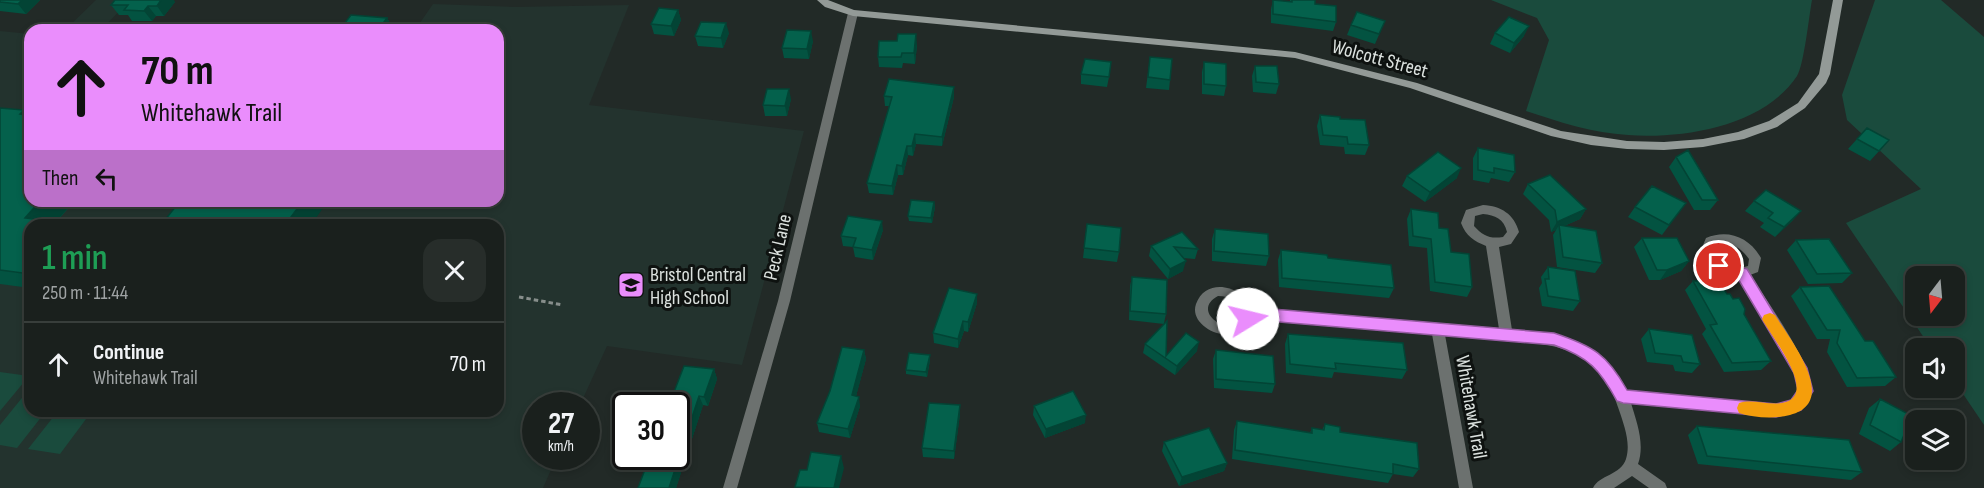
<!DOCTYPE html>
<html lang="en">
<head>
<meta charset="utf-8">
<style>
  :root { --surface:#1a201d; --page:#272d2a; --text:#f1f3f6; --muted:#9fa3a4; --line:#383e3b }
  body { margin:0; font-family:"Sofia Sans Condensed",sans-serif; background:var(--page); color:var(--text); height:100vh; display:flex; flex-direction:column; font-size:22px; white-space:nowrap }
  * { box-sizing:border-box; margin:0 }
  p { font-size:20px; color:var(--muted) }
  .icon { flex:none; width:33px; height:33px; fill:none; stroke:currentColor; stroke-width:2; stroke-linecap:round; stroke-linejoin:round }
  .map { position:relative; flex:1; overflow:hidden }
  .details { position:absolute; left:24px; top:219px; width:480px; height:198px; display:flex; flex-direction:column; background:var(--surface); border-radius:18px; box-shadow:0 3px 9px #0003,0 0 0 2px var(--line) }
  .details>* { flex:none }
  .hud { position:absolute; left:24px; top:24px; width:480px; height:183px; border-radius:18px; box-shadow:0 3px 9px #0003,0 0 0 2px var(--line); background:#ea8dfc; color:#111; overflow:hidden }
  .needle { width:39px; rotate:196deg }
  .buttons { position:absolute; left:1905px; top:266px; display:grid; gap:12px }
  .buttons a { display:grid; place-items:center; width:60px; height:60px; border-radius:12px; background:var(--surface); box-shadow:0 3px 9px #0003,0 0 0 2px var(--line); font-size:30px }
  .speed { position:absolute; left:522px; top:392px; display:flex; gap:12px; font-size:30px; font-weight:700; text-align:center }
  .speed>* { display:grid; place-content:center; width:78px; height:78px; border-radius:50%; background:var(--surface); box-shadow:0 3px 9px #0003,0 0 0 2px var(--line); line-height:1 }
  .speed small { font-size:15px; font-weight:400 }
  .speed .limit { border:3px solid #111; border-radius:9px; background:#fff; color:#111 }
  .pin { position:absolute; display:grid; place-items:center; width:51px; height:51px; color:#fff; margin:-26px; border:3px solid #fff; border-radius:50%; box-shadow:0 2px 6px #0007 }
  .me { position:absolute; width:66px; margin:-33px; rotate:81deg; stroke-linejoin:round; filter:drop-shadow(0 0 4px #0008) }
  .turn { display:flex; align-items:center; gap:21px; height:126px; padding:0 18px; font-size:27px }
  .turn .icon { width:78px; height:78px; stroke-width:2.5 }
  .turn b { display:block; font-size:42px; line-height:51px }
  .then { display:flex; align-items:center; height:57px; padding:0 18px; background:#0003; gap:12px; font-size:22px }
  .round { display:grid; place-items:center; flex:none; width:63px; height:63px; border-radius:18px; background:var(--page) }
  .overview { display:flex; align-items:center; justify-content:space-between; height:102px; padding:0 18px }
  h1 { font-size:36px; font-weight:600; line-height:45px; color:#1e9e55 }
  ul { padding:0; list-style:none }
  li { display:flex; align-items:center; gap:18px; height:84px; padding:0 18px; border-top:2px solid var(--line) }
  li div { flex:1 }
  li b { display:block; font-size:22px }
  li em { font-style:normal }
  .map>svg:first-child { display:block }
  .built { fill:#23332e; fill-rule:evenodd }
  .green { fill:#1a4b3d; fill-rule:evenodd }
  .lines { fill:none; stroke-linecap:round; stroke-linejoin:round }
  .path { stroke:#878e8b; stroke-width:3; stroke-dasharray:4.5 3; stroke-linecap:butt }
  .minor { fill:#6c716f; fill-rule:evenodd }
  .secondary { fill:#939a97; fill-rule:evenodd }
  .wall { fill:#035341 }
  .shaded-wall { fill:#034435 }
  .building { fill:#04614c; stroke:#034435; stroke-width:1.5 }
  .route { fill:#ea8dfc; stroke:#985ca4; stroke-width:1.5 }
  .slow { fill:#f59e0b }
  .labels { text-anchor:middle; stroke-width:6; stroke-linejoin:round; paint-order:stroke }
  .street-label { font-size:20px; fill:#dce2df; stroke:#0e1210 }
  .poi-label { font-size:20px; fill:#dce2df; stroke:#0e1210; text-anchor:start }
</style>
</head>
<body>
<div class="map">
<svg width="1984" height="488" viewBox="0 0 1984 488">
  <rect width="100%" height="100%" fill="#222a27"/>
  <path class="built" d="M96,0H130L101,30H65Z
    M433,4L514,7L629,5L589,105L804,131L742,365L607,346L580,405H536V456H557L543,488H0V31L30,34V201H498V30H415ZM30,225H498V411H30Z"/>
  <path class="green" d="M1491,0H1812C1809,16 1804,65 1797,76C1764,126 1684,139 1628,135C1593,133 1559,122 1526,111L1549,40L1537,18Z
    M1875,0H1941L1984,37V425L1955,382L1954,348H1931L1846,223L1921,189L1847,120L1842,95ZM1916,276H1954V315H1916Z
    M0,372L29,376L0,411Z
    M30,388V411H46L17,448L0,445V425Z
    M58,411H92L60,454L28,449Z"/>
  <g class="lines">
    <path class="path" d="M519,297L563,305"/>
    <path class="minor" d="M853,10L858,13L790,301L737,488H723L778,301L848,13Z
      M1483,205C1501,206 1514,214 1519,232L1511,244L1499,247L1512,330C1562,334 1603,341 1626,391L1776,405C1784,404 1797,402 1798,392C1801,368 1752,299 1738,277C1721,273 1708,267 1701,250L1706,238C1728,229 1749,237 1761,258L1758,272L1750,275C1765,298 1815,367 1811,393C1809,410 1790,415 1776,417L1631,403C1637,423 1645,444 1638,464L1665,483L1667,488H1649L1632,476L1614,488H1593C1599,475 1621,475 1626,459C1631,443 1624,425 1619,410C1602,355 1566,345 1514,341C1491,339 1468,337 1445,335L1473,488H1459L1432,334L1253,318C1240,351 1187,329 1196,304C1206,276 1243,286 1253,308L1499,329L1486,246C1474,241 1466,236 1461,223L1466,210ZM1483,214C1495,215 1504,219 1507,232L1503,237C1490,239 1483,236 1474,226L1475,216ZM1723,242C1734,244 1742,249 1749,259L1748,266C1734,271 1720,262 1713,250L1715,244ZM1218,296C1230,296 1238,302 1243,313C1231,341 1189,311 1218,296Z"/>
    <path class="secondary" d="M817,0H828L854,10L1295,52L1417,83L1561,131L1627,141L1664,142L1703,139L1738,132L1769,121L1798,103L1819,74L1833,0H1843L1830,74L1826,83L1805,108L1777,127L1744,139L1703,147L1664,150L1627,149L1591,145L1551,136L1410,88L1295,58L853,16L825,7Z"/>
  </g>
  <path class="wall" d="M0,0H40L26,14L0,11Z
    M1273,0L1290,2V0H1315V4L1336,22L1333,31L1271,23V9Z
    M175,2L164,16H156L152,21H132L128,15H119L111,5Z
    M678,10L681,20L674,36L654,34L651,24Z
    M387,18L393,28L391,30H343L341,28Z
    M1385,21L1375,44L1347,35L1351,25Z
    M729,33L723,48L698,46L695,36Z
    M1495,33L1524,36L1510,53L1490,44Z
    M813,41L809,59L784,58L782,48Z
    M917,45L915,64L903,63L902,68L879,67L878,57Z
    M1150,57L1170,80L1169,90L1146,88Z
    M1204,62L1226,86L1224,96L1202,94V72Z
    M1255,66L1279,84L1276,94L1253,92L1252,76Z
    M1110,72L1107,87L1081,84V74Z
    M954,87V97L942,146L916,144L913,156L908,155L903,175H898L893,195L869,193L867,183L889,106H885L884,96Z
    M791,99L787,116H765L763,105Z
    M0,108L24,110L29,115L30,201H75L56,222L30,225V288L0,284Z
    M1320,115L1340,119L1369,145L1365,155L1345,154L1344,147L1320,145L1317,126Z
    M1857,139L1889,140L1870,161L1848,149Z
    M1478,148L1515,172L1509,182L1491,178L1489,183L1473,180V158Z
    M1676,157L1718,200L1710,210H1694L1669,167Z
    M1407,176L1457,178L1425,202L1402,186Z
    M1528,184L1586,209L1580,219L1564,226L1602,263L1595,273L1557,267L1553,235L1556,230L1551,232L1549,220L1523,194Z
    M1754,201L1801,211L1792,221L1775,237L1760,227L1764,223L1745,211Z
    M934,202L935,207L932,223L909,221L908,216Z
    M1686,203L1662,235L1628,217L1635,207Z
    M1411,209L1439,228L1451,252L1472,287L1467,297L1430,291L1427,248L1409,246L1407,219Z
    M1087,224L1119,252L1117,262L1083,258Z
    M1215,229L1269,256L1266,266L1212,261V239Z
    M883,230L873,260L855,257L853,247L843,246L841,236Z
    M1182,232L1198,249L1195,259L1183,258V271L1168,279L1149,256L1151,246Z
    M1642,238L1689,261L1681,271L1660,280H1649L1634,247Z
    M1796,240L1852,273L1842,283L1808,284L1787,250Z
    M1281,250L1328,258L1394,288L1389,298L1279,287L1278,260Z
    M1548,267L1580,301L1573,311L1542,306L1539,288L1542,283L1541,277Z
    M1132,277L1166,314L1164,323L1166,356L1197,351L1175,375L1143,353L1145,344L1164,324L1129,320L1130,286Z
    M1693,281L1727,294L1771,361L1761,370L1724,372L1702,334L1706,329L1685,290Z
    M1800,287L1865,341L1896,377L1885,386L1847,387L1827,352L1830,339H1817L1791,296Z
    M977,303L968,332L964,331L958,348L934,343L933,333Z
    M1649,329L1700,364L1692,373L1675,371L1673,365L1647,362L1641,339Z
    M1288,334L1407,370L1402,379L1334,372L1332,378L1286,373L1285,344Z
    M864,350L866,359L856,396L860,406L850,438L819,432L817,423Z
    M1216,350L1275,384L1272,393L1214,388L1213,359Z
    M930,355V360L927,377L906,374V370Z
    M714,369L717,379L708,406L703,405L676,488H638L676,405Z
    M1880,399L1901,442L1890,451L1859,434L1869,408Z
    M960,405V414L954,459L923,457L922,448Z
    M1034,406L1085,423L1045,438L1033,415Z
    M1237,421L1310,433L1312,428L1322,430L1325,424L1419,469L1413,477L1393,474L1388,483L1232,459L1234,430Z
    M1697,426L1862,472L1851,480L1698,464L1688,435Z
    M1164,442L1227,463L1224,471L1179,486L1162,451Z"/>
  <path class="shaded-wall" d="M22,0H40L26,14L18,4Z
    M161,0H174L175,2L164,16L157,6Z
    M148,6L156,16L152,21L144,11Z
    M678,10L681,20L674,36L671,26Z
    M387,18L393,28L391,30H378Z
    M726,23L729,33L723,48L721,38Z
    M1529,26L1524,36L1510,53L1514,43Z
    M811,31L813,41L809,59L807,49Z
    M916,34L917,45L915,64L914,53Z
    M954,87V97L942,146V137Z
    M789,89L791,99L787,116L785,106Z
    M24,110L30,117L20,114Z
    M915,134L916,144L913,156L912,146Z
    M907,146L908,155L903,175L902,166Z
    M897,165L898,175L893,195L892,186Z
    M1461,168L1457,178L1425,202L1430,192Z
    M40,201H74L53,225L25,218Z
    M303,201H328L311,225H285Z
    M934,202L935,207L932,223L931,218Z
    M1586,209L1580,219L1559,228V225L1556,230L1551,232L1557,222Z
    M1801,211L1792,221L1775,237L1784,227Z
    M882,221L883,230L873,260L872,250Z
    M1186,261L1183,271L1168,279L1170,269Z
    M1689,261L1681,271L1660,280L1667,270Z
    M977,294V303L968,332V322Z
    M963,321L964,331L958,348V339Z
    M1199,342L1197,351L1175,375L1177,366Z
    M864,350L866,359L854,404L852,395Z
    M930,355V360L927,377L926,372Z
    M714,369L717,379L708,406L704,397Z
    M699,396L703,405L676,488H669Z
    M859,397L860,406L850,438L848,429Z
    M960,405V414L954,459V451Z
    M1086,415L1085,423L1045,438L1046,429Z
    M841,456L844,468L839,488H834Z
    M1227,463L1224,471L1179,486L1182,477Z"/>
  <path class="building" d="M0,0H22L18,4L0,2Z
    M115,0H161L157,6H148L144,11L124,10L128,5H111Z
    M1273,0L1292,2V0H1315V4L1336,6V22L1273,14Z
    M659,8L678,10L671,26L651,24Z
    M1357,12L1385,21L1379,34L1351,25Z
    M351,15L387,18L378,30H357L358,29L341,28Z
    M1509,17L1529,26L1514,43L1495,33Z
    M701,22L726,23L721,38L695,36Z
    M787,30L811,31L807,49L782,48Z
    M898,34H916L914,53H902L901,57H878L879,41H897Z
    M1150,57L1172,59L1170,80L1148,77Z
    M1085,59L1111,62L1109,77L1081,74Z
    M1204,62L1226,64V86L1204,84Z
    M1255,66H1277L1279,84L1256,82Z
    M889,79L954,87L942,137L915,134L912,146H907L902,166L897,165L892,186L867,183L892,97L884,96Z
    M767,89H789L785,106L763,105Z
    M0,108L24,110L20,114L30,116V201H40L25,218L83,225H30V274L0,270Z
    M1320,115L1340,117V119L1365,120L1369,145L1348,144L1347,137L1323,135Z
    M1867,128L1889,140L1879,151L1857,139Z
    M1478,148L1514,155L1515,172L1494,168V173L1478,170Z
    M1688,150L1718,200H1702L1676,157Z
    M1438,152L1461,168L1430,192L1407,176Z
    M1550,175L1586,209L1557,222L1555,210L1528,184Z
    M1652,186L1686,203L1669,225L1635,207Z
    M1766,190L1801,211L1784,227L1768,218L1773,213L1754,201Z
    M911,200L934,202L931,218L908,216Z
    M180,201H303L285,225H161Z
    M1411,209L1438,213L1439,228L1448,229L1451,252L1469,254L1472,287L1435,282L1431,239L1413,236Z
    M848,216L882,221L872,250L853,247L856,238L841,236Z
    M1087,224L1121,228L1119,252L1084,248Z
    M1559,225L1596,231L1602,263L1563,257Z
    M1215,229L1268,234L1269,256L1214,251Z
    M1182,232L1198,249L1174,247L1186,261L1170,269L1151,246Z
    M1642,238H1677L1689,261L1667,270H1657Z
    M1829,239L1852,273L1817,274L1796,240Z
    M1281,250L1327,255L1328,258L1391,265L1394,288L1282,278Z
    M1548,267L1575,271L1580,301L1548,296L1545,279H1549Z
    M1132,277L1167,280L1166,314L1130,311Z
    M1718,280L1727,294H1730L1733,299L1739,298L1745,309L1744,314L1771,361L1732,363L1710,325L1717,324L1693,281Z
    M1829,286L1865,341H1873L1896,377L1857,378L1837,343L1840,330H1827L1800,287Z
    M949,288L977,294L968,322L963,321L958,339L933,333Z
    M1167,321L1166,356L1186,333L1199,342L1177,366L1145,344Z
    M1649,329L1692,335L1700,364L1683,362L1681,356L1655,353Z
    M1288,334L1403,343L1407,370L1335,363L1336,369L1290,364Z
    M842,347L864,350L852,395L859,397L848,429L817,423L830,391Z
    M1216,350L1273,356L1275,384L1216,379Z
    M909,353L930,355L926,372L906,370Z
    M684,366L714,369L704,397L699,396L669,488H638L650,456H676V405H669Z
    M1073,391L1086,415L1046,429L1034,406Z
    M1880,399L1912,416L1901,442L1870,425Z
    M929,403L960,405L954,451L922,448Z
    M1237,421L1312,433V428L1324,430L1325,424L1340,427V432L1417,443L1419,469L1393,464V474L1235,450Z
    M1697,426L1849,440L1862,472L1707,456Z
    M1209,428L1227,463L1182,477L1164,442Z
    M811,452L841,456L834,488L795,487L800,470H807Z"/>
  <path class="route" d="M1719,260L1747,269L1807,368L1813,391L1801,410L1776,417L1623,403L1617,401C1600,370 1589,357 1554,345L1255,320L1248,325L1243,323L1241,319L1244,309L1249,307L1554,333C1593,346 1607,354 1627,390L1776,404L1791,400L1798,390L1794,373L1737,277L1714,270L1712,266L1714,262Z"/>
  <path class="slow" d="M1770,313L1775,315C1789,338 1841,402 1790,415C1775,419 1754,418 1739,413L1737,408L1739,403C1754,398 1771,407 1786,402C1817,392 1771,336 1762,319L1764,315Z"/>
  <defs>
    <symbol id="school-square" viewBox="-11 -11 22 22"><rect x="-9" y="-9" width="18" height="18" rx="4" fill="#ea8dfc" stroke="#0e1210"/><path d="M0-5L7-2L0 1L-7-2ZM-4 1L0 2.5L4 1V4Q0 6-4 4Z" fill="#111"/></symbol>
  </defs>
  <g fill-rule="evenodd">
    <use href="#school-square" x="616" y="270" width="30" height="30"/>
  </g>
  <g class="labels">
    <g class="street-label">
      <text transform="translate(1380 58) rotate(15)" y="7">Wolcott Street</text>
      <text transform="translate(777 247) rotate(-77)" y="7">Peck Lane</text>
      <text transform="translate(1472 407) rotate(80)" y="7">Whitehawk Trail</text>
    </g>
    <g class="poi-label">
      <text x="650" y="281">Bristol Central<tspan x="650" dy="23">High School</tspan></text>
    </g>
  </g>
</svg>
<div class="buttons">
<a><svg class="needle" viewBox="-14 -14 28 28"><path d="M0-13l5 13h-10z" fill="#e53935"/><path d="M0 13l5-13h-10z" fill="#9fa3a4"/></svg></a>
<a><svg class="icon" aria-label="sound" viewBox="0 0 24 24"><path d="M4 9h4l5-4v14l-5-4H4zM17 9q2 3 0 6"/></svg></a>
<a><svg class="icon" aria-label="layers" viewBox="0 0 24 24"><path d="M12 4l9 5-9 5-9-5zM3 14l9 5 9-5"/></svg></a>
</div>
<div class="speed"><div>27<small>km/h</small></div><div class="limit">30</div></div>
<div class="pin" style="left:1719px;top:266px;background:#d93025"><svg class="icon" aria-label="arrive" viewBox="0 0 24 24"><path d="M6 21V4h12l-3 4 3 4H6"/></svg></div>
<svg class="me" style="left:1248px;top:319px" viewBox="-20 -20 40 40"><circle r="19" fill="#fff"/><path d="M0-13L10 11 0 6-10 11z" fill="#ea8dfc"/></svg>
<div class="hud">
<div class="turn"><svg class="icon" aria-label="ahead" viewBox="0 0 24 24"><path d="M12 20V5M6 11l6-6 6 6"/></svg><div><b>70 m</b>Whitehawk Trail</div></div>
<div class="then">Then<svg class="icon" aria-label="left" viewBox="0 0 24 24"><path d="M17 20v-9H6M10 6l-5 5 5 5"/></svg></div>
</div>
<section class="details">
<div class="overview"><div><h1>1 min</h1><p>250 m · 11:44</p></div><a class="round"><svg class="icon" aria-label="close" viewBox="0 0 24 24"><path d="M6 6l12 12M18 6L6 18"/></svg></a></div>
<ul>
<li><svg class="icon" aria-label="ahead" viewBox="0 0 24 24"><path d="M12 20V5M6 11l6-6 6 6"/></svg><div><b>Continue</b><p>Whitehawk Trail</p></div><em>70 m</em></li>
</ul>
</section>
</div>
</body>
</html>
